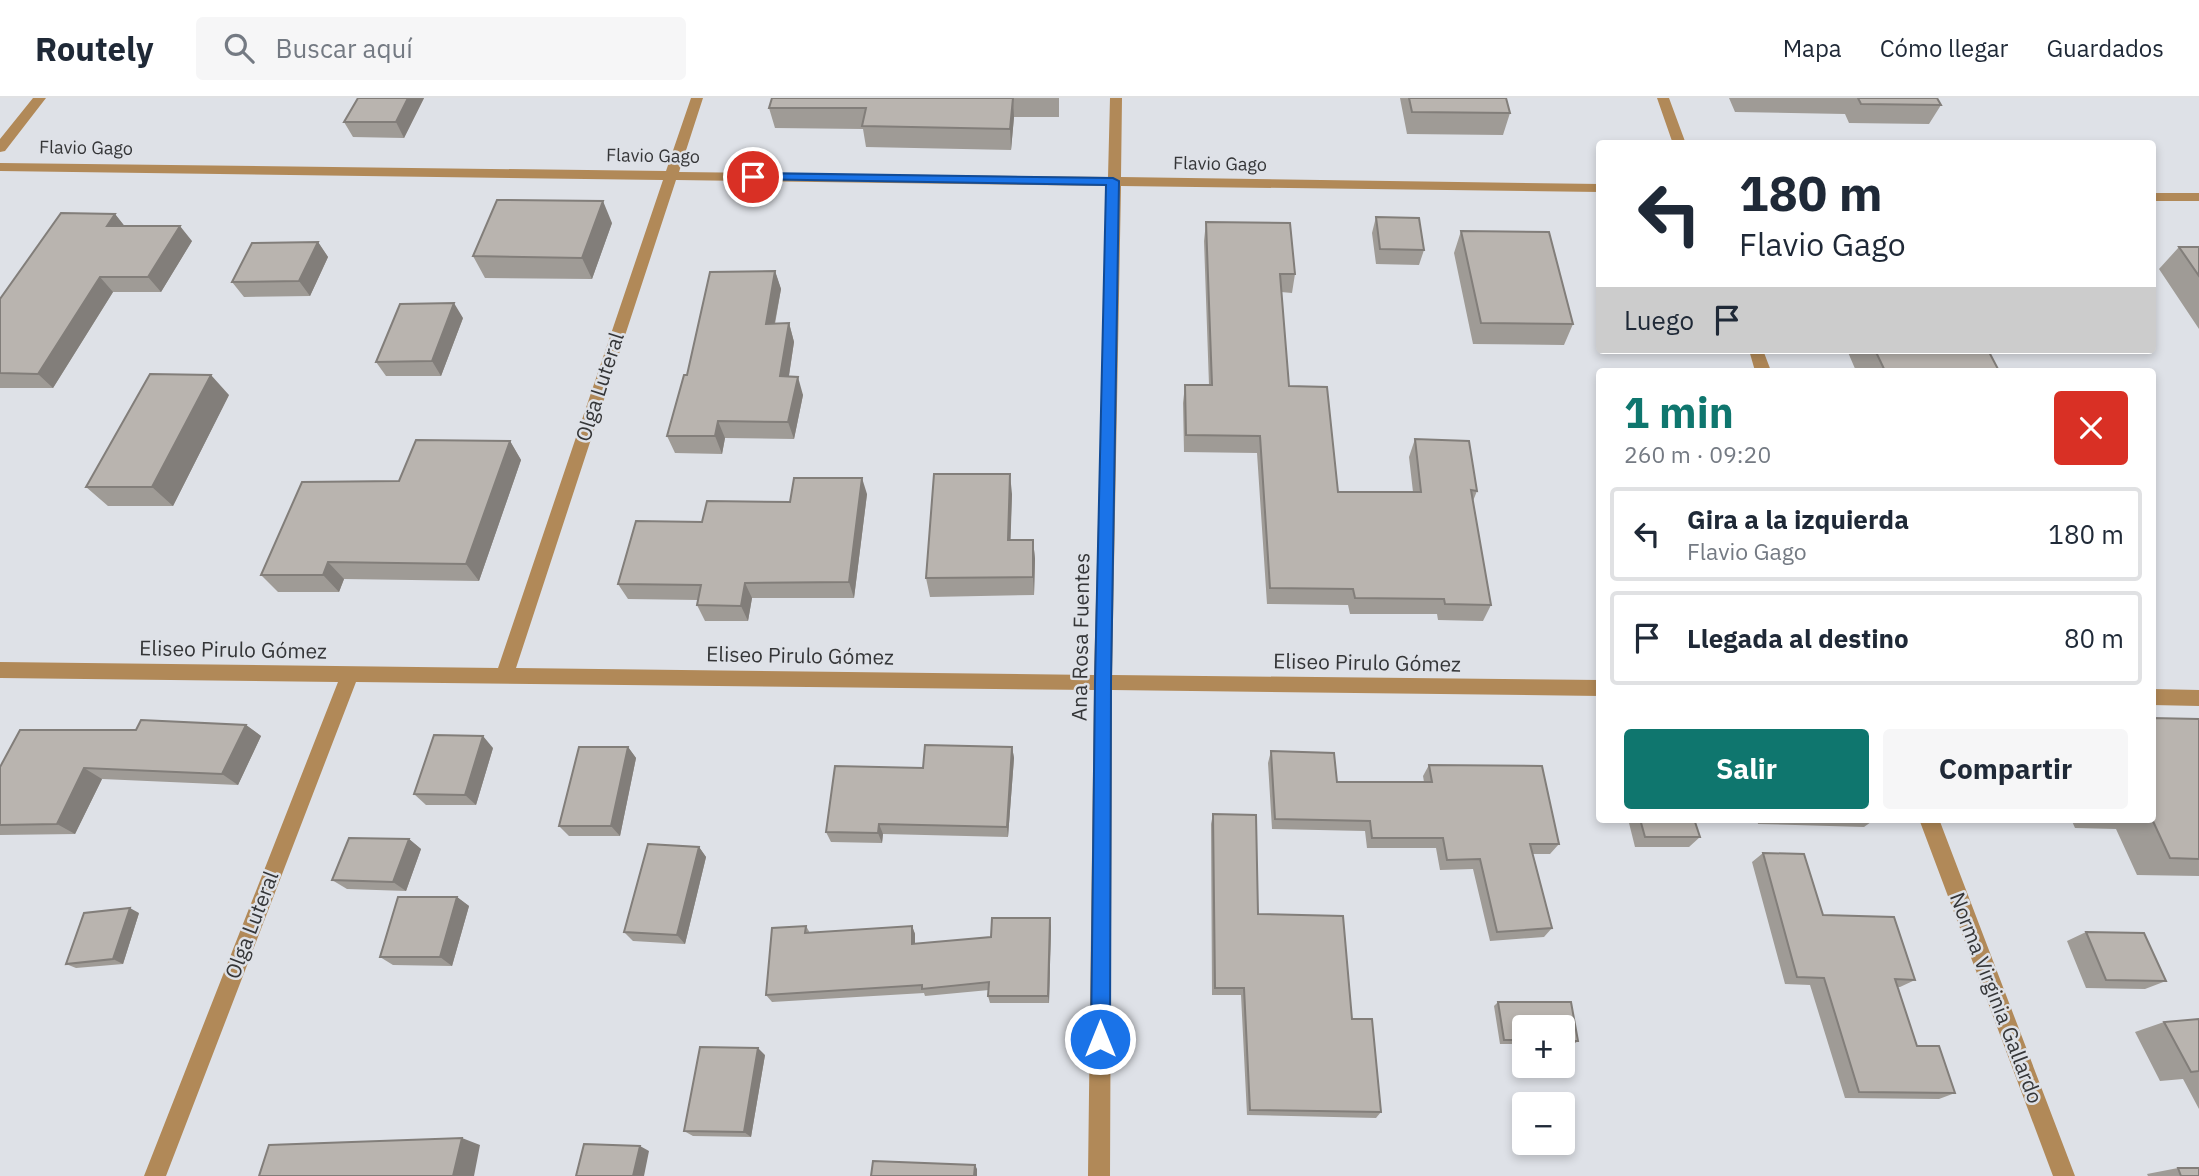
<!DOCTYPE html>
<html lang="es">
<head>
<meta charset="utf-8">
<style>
  :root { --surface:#fff; --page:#f6f6f7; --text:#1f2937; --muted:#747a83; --line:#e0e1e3; --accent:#0f766e }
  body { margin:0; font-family:"IBM Plex Sans",sans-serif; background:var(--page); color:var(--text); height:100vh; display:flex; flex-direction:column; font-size:26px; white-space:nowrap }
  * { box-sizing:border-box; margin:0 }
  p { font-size:23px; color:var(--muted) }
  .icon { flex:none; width:38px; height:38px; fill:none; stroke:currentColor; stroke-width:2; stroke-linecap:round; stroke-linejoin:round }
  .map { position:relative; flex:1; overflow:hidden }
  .sheet { position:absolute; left:1596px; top:270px; width:560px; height:455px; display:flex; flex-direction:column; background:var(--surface); border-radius:7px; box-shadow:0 4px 10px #0003 }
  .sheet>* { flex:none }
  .top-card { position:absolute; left:1596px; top:42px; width:560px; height:214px; border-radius:7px; box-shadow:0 4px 10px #0003; background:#fff; color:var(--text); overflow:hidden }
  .controls { position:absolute; left:1512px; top:917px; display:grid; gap:14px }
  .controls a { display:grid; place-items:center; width:63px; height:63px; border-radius:7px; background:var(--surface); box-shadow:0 4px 10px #0003; font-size:35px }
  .pin { position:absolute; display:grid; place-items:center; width:60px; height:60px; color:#fff; margin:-30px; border:4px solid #fff; border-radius:50%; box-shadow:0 2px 7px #0007 }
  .me { position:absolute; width:77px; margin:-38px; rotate:0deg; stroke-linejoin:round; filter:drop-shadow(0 0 5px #0008) }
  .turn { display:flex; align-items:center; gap:24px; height:147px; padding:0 28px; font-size:32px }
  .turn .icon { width:91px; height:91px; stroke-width:2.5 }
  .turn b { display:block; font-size:49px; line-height:60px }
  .then { display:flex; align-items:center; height:66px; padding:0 28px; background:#0003; gap:14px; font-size:26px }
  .round { display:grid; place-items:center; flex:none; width:74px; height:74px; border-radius:7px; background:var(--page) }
  .head { display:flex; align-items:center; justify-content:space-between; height:119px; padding:0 28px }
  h1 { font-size:42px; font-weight:700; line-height:52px; color:var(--accent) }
  .primary-button { display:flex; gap:14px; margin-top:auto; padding:14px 28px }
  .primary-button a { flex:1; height:80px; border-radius:7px; background:var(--accent); color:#fff; font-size:28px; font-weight:700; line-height:80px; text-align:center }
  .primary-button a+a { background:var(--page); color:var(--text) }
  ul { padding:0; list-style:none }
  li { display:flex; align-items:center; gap:21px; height:94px; margin:0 14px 10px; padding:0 14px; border:4px solid var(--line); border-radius:7px }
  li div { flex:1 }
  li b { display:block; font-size:26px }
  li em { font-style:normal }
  header { display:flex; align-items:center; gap:42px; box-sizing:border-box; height:98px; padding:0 35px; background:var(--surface); border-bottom:2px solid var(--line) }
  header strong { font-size:33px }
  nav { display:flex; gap:38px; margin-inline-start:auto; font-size:24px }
  .search { width:490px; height:63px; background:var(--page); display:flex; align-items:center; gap:18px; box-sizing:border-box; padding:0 24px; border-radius:7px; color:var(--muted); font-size:26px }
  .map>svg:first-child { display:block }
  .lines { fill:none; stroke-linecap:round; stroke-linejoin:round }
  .minor { fill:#b18958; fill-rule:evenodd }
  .wall { fill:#9f9b96 }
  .shaded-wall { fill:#827e7a }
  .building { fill:#b9b4af; stroke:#827e7a; stroke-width:2 }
  .route { fill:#1a73e8; stroke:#114b97; stroke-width:2 }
  .labels { text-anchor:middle; stroke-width:5; stroke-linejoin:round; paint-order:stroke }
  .far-street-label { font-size:18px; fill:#353638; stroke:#dee1e7 }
  .street-label { font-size:21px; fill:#353638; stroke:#dee1e7 }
</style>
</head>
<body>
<header>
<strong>Routely</strong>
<div class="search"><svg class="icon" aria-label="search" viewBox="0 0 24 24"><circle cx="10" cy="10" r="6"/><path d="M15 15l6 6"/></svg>Buscar aquí</div>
<nav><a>Mapa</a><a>Cómo llegar</a><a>Guardados</a></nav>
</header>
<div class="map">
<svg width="2199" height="1078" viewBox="0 0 2199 1078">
  <rect width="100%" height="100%" fill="#dee1e7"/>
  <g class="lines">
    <path class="minor" d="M33,0H46L5,53L0,54V41Z
      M691,0H703L679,74L1108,79L1110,0H1122L1121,79L1600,86V94L1121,88L1112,577L1600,582V598L1112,592L1110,1078H1088L1094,592L356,584L166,1078H144L338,584L0,580V564L498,570L663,82L0,73V65L666,73ZM676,82L1107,88L1094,577L516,570Z
      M1657,0H1669L1686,46H1673Z
      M2152,95H2199V103H2152Z
      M1749,252H1763L1771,273H1755Z
      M2152,591L2199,592V608L2152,607Z
      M1919,721H1939L2075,1078H2053Z"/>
  </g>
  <path class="wall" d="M358,0H424L404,40L353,39L344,24Z
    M772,0H1059V19H1014L1011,52L866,49L863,31L775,30L769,10Z
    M1400,0H1506L1510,15L1503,37L1407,36Z
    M1729,0H1937L1941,7L1929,26L1849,25L1845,16L1735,14Z
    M115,116L124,128L192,143L161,194H113L53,290H0V201Z
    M1376,119L1424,152L1419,167L1376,166L1372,135Z
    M1206,124L1295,176L1292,195L1281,194L1289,288L1338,394H1413L1409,359L1415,341L1477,393L1473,403L1491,507L1483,523L1438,522L1437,516H1350L1348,507L1267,506L1257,355L1184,354L1183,305L1185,287H1209L1204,143Z
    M612,125L592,181L485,180L473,158Z
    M1461,133L1573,226L1564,247L1473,246L1454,155Z
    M318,144L328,159L310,198L244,199L232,184Z
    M2179,149H2199V231L2159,171Z
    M775,173L781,191L775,226L789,225L794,244L789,278L803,297L794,341L725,340L722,356L675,355L667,338L687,277Z
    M463,220L441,278H386L376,264Z
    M1847,252H1988L1999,273H1856Z
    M229,297L173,408H108L86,389Z
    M510,343L521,362L479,483L344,481L339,494H278L261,477L399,383Z
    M867,396L854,500H752L748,523H705L697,507L698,502L628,501L618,486L790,404Z
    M1012,396L1010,442H1033L1035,461L1034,497L930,499L926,480Z
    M2199,621V778L2137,777L2116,731L2075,730L2071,721H2152Z
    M246,627L261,638L238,687L102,681L75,736L0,737V669L136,632Z
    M628,649L636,660L620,738H569L559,728Z
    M1012,649L1014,660L1008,739L883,736L882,745L831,744L826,734Z
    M493,650L476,707H426L414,696Z
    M1271,653L1337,684H1424L1423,678L1429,667L1559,746L1550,756H1532L1552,830L1544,839L1490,843L1473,771L1440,772L1436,750H1367L1365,733L1272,731L1268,665Z
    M1213,716L1258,816L1352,921L1381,1014L1376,1020L1247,1017L1241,897H1212L1211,726Z
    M1628,721H1694L1700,739L1689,749H1635Z
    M1757,721H1870L1871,724L1864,729L1758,726Z
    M409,741L421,751L406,793L347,791L332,782Z
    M699,749L706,759L685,846L633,843L624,834Z
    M1763,755L1823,817L1915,882L1900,889H1897L1917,948L1955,995L1939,1001L1845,1000L1810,887L1785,886L1752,764Z
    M457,799L469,808L452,868L393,867L380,859Z
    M139,815L123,866L76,870L66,866Z
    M806,828L810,835L912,828L915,836V846L991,839L1051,828L1049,905H990L988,898L989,892L925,898L924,895L772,904L766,897Z
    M2086,834L2166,883L2145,891L2086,890L2067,843Z
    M1498,904H1571L1578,943L1574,946H1563V929H1524V946H1500L1494,908Z
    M2199,921V1011L2183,981L2160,983L2135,934L2164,924Z
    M765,957L751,1039L693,1038L684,1033Z
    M2178,1070L2199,1078H2148L2147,1076Z"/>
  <path class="shaded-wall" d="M408,0H424L404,40L396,24Z
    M1013,0L1014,19L1011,52L1010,31Z
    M603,103L612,125L592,181L582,160Z
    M115,116L127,131L107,128Z
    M180,128L192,143L161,194L148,179Z
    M318,144L328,159L310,198L299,183Z
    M775,173L781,191L771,244L766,226Z
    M100,179L113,194L53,290L38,276Z
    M454,205L463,220L441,278L432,263Z
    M789,225L794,244L786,296L780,278Z
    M211,277L229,297L173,408L152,389Z
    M798,279L803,297L794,341L788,324Z
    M718,323L725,340L722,356L715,338Z
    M510,343L521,362L479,483L466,466Z
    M1010,376L1012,396L1010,461L1008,442Z
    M862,380L867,396L854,500L849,484Z
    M1033,442L1035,461L1034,497L1033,479Z
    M328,464L344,481L339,494L323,477Z
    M745,485L752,500L748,523L741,508Z
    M246,627L261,638L238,687L222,676Z
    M483,638L493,650L476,707L465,697Z
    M628,649L636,660L620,738L611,728Z
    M1012,649L1014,660L1008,739L1007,729Z
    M84,670L102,681L75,736L57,726Z
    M879,726L883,736L882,745L878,735Z
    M409,741L421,751L406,793L393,784Z
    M699,749L706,759L685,846L677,837Z
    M457,799L469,808L452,868L440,859Z
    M130,810L139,815L123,866L113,861Z
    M1050,820L1051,828L1049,905L1048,898Z
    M912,828L915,836V854L912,846Z
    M758,950L765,957L751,1039L744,1034Z
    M462,1040L480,1047L474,1078H453Z
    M640,1048L649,1053L644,1078H633Z
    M975,1067L977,1071V1078H974Z"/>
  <path class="building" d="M358,0H408L396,24H344Z
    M772,0H1013L1010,31L862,28L866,10H769Z
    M1409,0H1506L1510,15L1412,14Z
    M1858,0H1937L1941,7L1861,6Z
    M497,102L603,103L582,160L473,158Z
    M61,115L115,116L107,128H180L148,179H100L38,276L0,275V201Z
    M1376,119L1419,120L1424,152L1380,151Z
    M1206,124L1290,125L1295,176H1280L1289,288L1327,289L1338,394H1421L1415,341L1469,343L1477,393L1471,392L1491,507L1445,506L1444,501L1355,500L1353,491L1270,490L1260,338L1186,337L1185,287H1212Z
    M1461,133L1549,134L1573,226L1481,225Z
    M318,144L299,183L232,184L252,145Z
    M2179,149H2199V178Z
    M775,173L766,226L789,225L780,278L798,279L788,324L718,323L715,338H667L684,277H687L710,174Z
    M454,205L432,263L376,264L400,206Z
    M1875,252H1988L1999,273H1885Z
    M150,276L211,277L152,389H86Z
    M416,342L510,343L466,466L328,464L323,477H261L302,384L399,383Z
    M934,376H1010L1008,442H1033V479L926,480Z
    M794,380H862L849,484L745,485L741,508L697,507L701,487L618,486L636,423L702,424L707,403L790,404Z
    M2152,620L2199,621V761L2170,760L2152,721Z
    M141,622L246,627L222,676L84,670L57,726L0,727V669L20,632H136Z
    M434,637L483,638L465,697L414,696Z
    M925,647L1012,649L1007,729L879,726L878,735L826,734L835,668L923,670Z
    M579,649H628L611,728H559Z
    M1271,653L1334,655L1337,684H1432L1429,667L1542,668L1559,746H1530L1552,830L1497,834L1480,761L1447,762L1443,740H1372L1370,723L1275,721Z
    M1213,716L1256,717L1258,816L1343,818L1352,921H1372L1381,1014L1250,1012L1244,890H1215Z
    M1640,721H1694L1700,739H1645Z
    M1764,721H1870L1871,724L1839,723Z
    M349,740L409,741L393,784L332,782Z
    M648,746L699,749L677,837L624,834Z
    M1763,755L1804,756L1823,817L1894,819L1915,882L1895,881L1917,948H1939L1955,995L1859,994L1824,880L1797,879Z
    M398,799H457L440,859H380Z
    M130,810L113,861L66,866L84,815Z
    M992,820H1050L1048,898H988L989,884L922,891V887L766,897L772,830L806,828L805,835L912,828V846L991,839Z
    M2086,834L2144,835L2166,883L2106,882Z
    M1498,904H1571L1578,943H1563V929H1524V942H1504Z
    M2199,921V973L2191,974L2164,924Z
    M700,949L758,950L744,1034L684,1033Z
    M462,1040L453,1078H259L269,1047Z
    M584,1046L640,1048L633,1078H576Z
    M873,1063L975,1067L974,1078H871Z
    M2178,1070H2199V1078H2181Z"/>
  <path class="route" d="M753,75L1113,80L1119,83L1111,584L1110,941L1107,948L1100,951L1094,948L1091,941L1095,584L1106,87L748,81L747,79Z"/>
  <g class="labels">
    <g class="far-street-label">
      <text transform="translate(86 50) rotate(1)" y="6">Flavio Gago</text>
      <text transform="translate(653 58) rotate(1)" y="6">Flavio Gago</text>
      <text transform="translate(1220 66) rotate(1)" y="6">Flavio Gago</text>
    </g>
    <g class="street-label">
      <text transform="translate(600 289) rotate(-72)" y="7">Olga Luteral</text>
      <text transform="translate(1081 539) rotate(-89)" y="7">Ana Rosa Fuentes</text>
      <text transform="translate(233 552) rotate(1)" y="7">Eliseo Pirulo Gómez</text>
      <text transform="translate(800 558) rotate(1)" y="7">Eliseo Pirulo Gómez</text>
      <text transform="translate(1367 565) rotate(1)" y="7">Eliseo Pirulo Gómez</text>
      <text transform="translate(252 827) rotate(-69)" y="7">Olga Luteral</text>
      <text transform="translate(1996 900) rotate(69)" y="7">Norma Virginia Gallardo</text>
    </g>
  </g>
</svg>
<div class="controls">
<a>+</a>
<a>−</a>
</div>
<div class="pin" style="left:753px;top:79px;background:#d93025"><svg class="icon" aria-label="arrive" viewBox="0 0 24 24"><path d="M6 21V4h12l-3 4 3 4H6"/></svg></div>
<svg class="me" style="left:1100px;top:941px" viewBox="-20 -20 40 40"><circle r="17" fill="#1a73e8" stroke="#fff" stroke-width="3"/><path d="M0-11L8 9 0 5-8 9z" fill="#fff"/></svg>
<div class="top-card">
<div class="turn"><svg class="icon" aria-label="left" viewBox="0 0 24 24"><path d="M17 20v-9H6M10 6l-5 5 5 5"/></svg><div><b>180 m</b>Flavio Gago</div></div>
<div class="then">Luego<svg class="icon" aria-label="arrive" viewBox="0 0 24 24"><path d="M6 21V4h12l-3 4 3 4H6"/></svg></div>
</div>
<section class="sheet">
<div class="head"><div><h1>1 min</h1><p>260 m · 09:20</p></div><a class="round" style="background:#d93025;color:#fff"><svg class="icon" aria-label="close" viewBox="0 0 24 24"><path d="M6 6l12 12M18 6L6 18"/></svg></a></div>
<ul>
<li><svg class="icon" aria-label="left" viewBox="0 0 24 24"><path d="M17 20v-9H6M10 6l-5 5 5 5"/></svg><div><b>Gira a la izquierda</b><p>Flavio Gago</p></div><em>180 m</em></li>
<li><svg class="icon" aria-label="arrive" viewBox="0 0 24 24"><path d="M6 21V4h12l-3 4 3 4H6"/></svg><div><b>Llegada al destino</b></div><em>80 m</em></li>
</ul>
<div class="primary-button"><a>Salir</a><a>Compartir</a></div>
</section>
</div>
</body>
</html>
